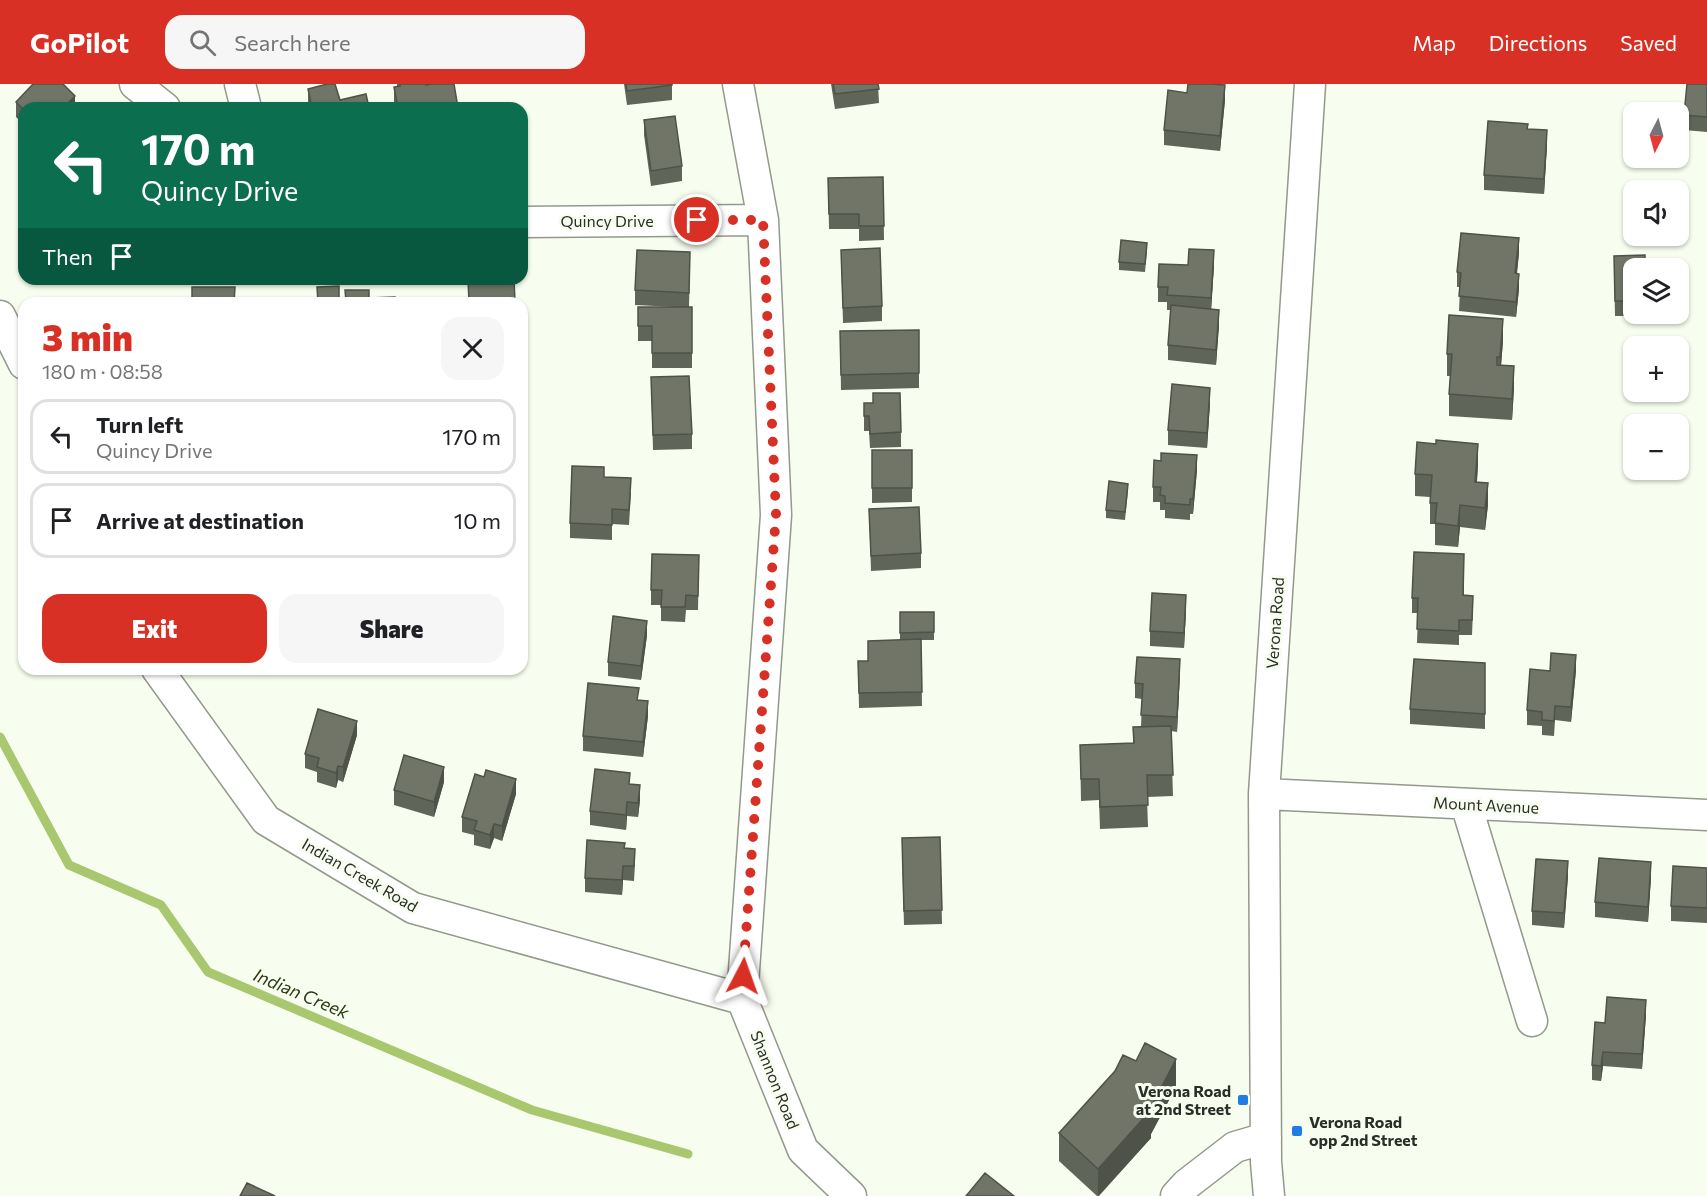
<!DOCTYPE html>
<html lang="en">
<head>
<meta charset="utf-8">
<style>
  :root { --surface:#fff; --page:#f6f6f6; --text:#202124; --muted:#757577; --line:#e0e0e0; --accent:#d93025 }
  body { margin:0; font-family:Commissioner,sans-serif; background:var(--page); color:var(--text); height:100vh; display:flex; flex-direction:column; font-size:22px; white-space:nowrap }
  * { box-sizing:border-box; margin:0 }
  p { font-size:20px; color:var(--muted) }
  .icon { flex:none; width:33px; height:33px; fill:none; stroke:currentColor; stroke-width:2; stroke-linecap:round; stroke-linejoin:round }
  .map { position:relative; flex:1; overflow:hidden }
  .details { position:absolute; left:18px; top:213px; width:510px; height:378px; display:flex; flex-direction:column; background:var(--surface); border-radius:18px; box-shadow:0 2px 4px #0004 }
  .details>* { flex:none }
  .banner { position:absolute; left:18px; top:18px; width:510px; height:183px; border-radius:18px; box-shadow:0 2px 4px #0004; background:#0b6e4f; color:#fff; overflow:hidden }
  .needle { width:39px; rotate:186deg }
  .fabs { position:absolute; left:1623px; top:18px; display:grid; gap:12px }
  .fabs a { display:grid; place-items:center; width:66px; height:66px; border-radius:12px; background:var(--surface); box-shadow:0 2px 4px #0004; font-size:30px }
  .pin { position:absolute; display:grid; place-items:center; width:51px; height:51px; color:#fff; margin:-26px; border:3px solid #fff; border-radius:50%; box-shadow:0 2px 6px #0007 }
  .me { position:absolute; width:66px; margin:-33px; rotate:4deg; stroke-linejoin:round; filter:drop-shadow(0 0 4px #0008) }
  .turn { display:flex; align-items:center; gap:21px; height:126px; padding:0 24px; font-size:27px }
  .turn .icon { width:78px; height:78px; stroke-width:2.5 }
  .turn b { display:block; font-size:42px; line-height:51px }
  .then { display:flex; align-items:center; height:57px; padding:0 24px; background:#0003; gap:12px; font-size:22px }
  .round { display:grid; place-items:center; flex:none; width:63px; height:63px; border-radius:18px; background:var(--page) }
  .headline { display:flex; align-items:center; justify-content:space-between; height:102px; padding:0 24px }
  h1 { font-size:36px; font-weight:800; line-height:45px; color:var(--accent) }
  .action { display:flex; gap:12px; margin-top:auto; padding:12px 24px }
  .action a { flex:1; height:69px; border-radius:18px; background:var(--accent); color:#fff; font-size:24px; font-weight:800; line-height:69px; text-align:center }
  .action a+a { background:var(--page); color:var(--text) }
  ul { padding:0; list-style:none }
  li { display:flex; align-items:center; gap:18px; height:75px; margin:0 12px 9px; padding:0 12px; border:3px solid var(--line); border-radius:18px }
  li div { flex:1 }
  li b { display:block; font-size:22px }
  li em { font-style:normal }
  header { display:flex; align-items:center; gap:36px; box-sizing:border-box; height:84px; padding:0 30px; background:var(--accent); color:#fff }
  header strong { font-size:28px }
  nav { display:flex; gap:33px; margin-inline-start:auto; font-size:21px }
  .search { width:420px; height:54px; background:var(--page); display:flex; align-items:center; gap:15px; box-sizing:border-box; padding:0 21px; border-radius:18px; color:var(--muted); font-size:22px }
  .map>svg:first-child { display:block }
  .lines { fill:none; stroke-linecap:round; stroke-linejoin:round }
  .stream { stroke:#a8c76e; stroke-width:9 }
  .minor-casing { stroke:#93998b; stroke-width:33 }
  .minor { stroke:#fff; stroke-width:30 }
  .wall { fill:#606559 }
  .shaded-wall { fill:#4e5249 }
  .building { fill:#707568; stroke:#4e5249; stroke-width:1.5 }
  .route { stroke:#d93025; stroke-width:10; stroke-dasharray:0 18 }
  .poi-dot { fill:#227ce6; stroke:#f8feef; stroke-width:2 }
  .labels { text-anchor:middle; stroke-width:6; stroke-linejoin:round; paint-order:stroke }
  .street-label { font-size:16px; fill:#2b2d28; stroke:#f8feef }
  .poi-label { font-size:16px; font-weight:bold; fill:#2b2d28; stroke:#f8feef; text-anchor:end }
  .water-label { font-size:18px; font-style:italic; fill:#2e3a15; stroke:#f8feef }
</style>
</head>
<body>
<header>
<strong>GoPilot</strong>
<div class="search"><svg class="icon" aria-label="search" viewBox="0 0 24 24"><circle cx="10" cy="10" r="6"/><path d="M15 15l6 6"/></svg>Search here</div>
<nav><a>Map</a><a>Directions</a><a>Saved</a></nav>
</header>
<div class="map">
<svg width="1707" height="1112" viewBox="0 0 1707 1112">
  <rect width="100%" height="100%" fill="#f8feef"/>
  <g class="lines">
    <path class="stream" d="M0,653L69,781L161,821L208,888L532,1026L688,1070"/>
    <defs>
      <path id="minor" d="M135,0L165,24
        M240,0L246,24
        M738,0L763,136L776,431L742,915L803,1066L851,1112
        M522,138L763,136
        M0,232L24,280
        M157,585L266,736L413,824L742,915
        M1264,710L1707,731
        M1466,720L1532,937
        M1176,1112L1187,1100L1235,1063L1266,1054
        M1269,1112L1266,1078L1264,710L1310,0"/>
    </defs>
    <use href="#minor" class="minor-casing"/>
    <use href="#minor" class="minor"/>
  </g>
  <path class="wall" d="M397,0H426L458,24H395L394,18V3H397Z
    M624,0H672V16L627,21Z
    M831,0H878L879,19L835,25Z
    M1707,0V48L1684,46V31Z
    M308,5L340,16L369,24H309L308,20Z
    M1225,16L1220,67L1164,61V46Z
    M16,18L75,24H24V41L16,33Z
    M644,36L682,82V97L651,102L644,51Z
    M1547,61L1544,110L1484,106V91Z
    M883,93L884,156L859,157V145H829L828,94Z
    M841,166L882,222V237L843,239Z
    M1147,167L1145,188L1119,186V178Z
    M1519,169L1517,190L1519,205L1516,233L1459,227L1460,203H1457V188Z
    M1188,181H1214L1211,225L1219,241L1216,281L1168,276V261L1171,226H1167V218H1158V203Z
    M690,183L689,223H692V284H652V257H638V223H675L635,221V206Z
    M1634,184V230H1646V232H1615L1614,187Z
    M840,247L919,289V304L841,306Z
    M1503,257L1501,281L1514,304L1512,336L1449,332V310L1450,292H1447V270Z
    M651,293L692,350V365L653,366Z
    M864,319L901,348V363L870,364L869,347H864Z
    M1210,319L1207,364L1168,361V346Z
    M872,366H912V418L872,419Z
    M1478,381L1477,398L1488,421L1485,446L1460,443L1458,463L1435,461V440H1430V413L1415,412V390Z
    M1197,386L1193,430H1190V436L1165,434V426H1160V418H1153V403Z
    M604,393L631,409L629,441L612,440V456L570,454V439Z
    M1128,407L1125,436L1106,434V426Z
    M869,425L921,469V484L871,487Z
    M699,471L698,526H686L685,538L661,537V521H651V506Z
    M1464,485V511L1473,527L1472,551H1459V561L1417,559L1418,529H1412V514Z
    M1186,526L1184,564L1150,562V547Z
    M900,528H934V556H921L922,622L859,624L858,577H868L900,556Z
    M647,551L641,596L608,592V578Z
    M1485,579V645L1410,640V625Z
    M1576,586L1571,638L1555,636L1554,652L1542,651V642L1527,641V626L1550,587Z
    M1180,589L1177,648L1171,647L1173,712L1147,713L1148,743L1100,745L1099,716L1081,717L1080,661L1133,659V643H1141L1142,615L1135,614V599Z
    M639,616L648,632L643,673L583,667V652Z
    M357,651L343,698L338,696L336,704L317,698V688L305,684V670Z
    M444,698L434,733L394,721V706Z
    M630,700L640,716L638,733L627,732L626,746L590,741V727Z
    M516,710L502,757L494,754L490,765L474,761V751L462,748V733Z
    M940,753L942,840L904,841L902,769Z
    M625,764L635,780L634,797L623,796L622,811L585,808V794Z
    M1707,784V839L1671,837V822Z
    M1568,792L1564,844L1532,841V827Z
    M1651,793L1648,838L1595,833V818Z
    M1646,931L1642,985L1603,982L1601,997L1592,996V981L1605,939Z
    M1176,1003L1151,1050V1054L1099,1112H1097L1059,1077V1049Z"/>
  <path class="shaded-wall" d="M1225,1V16L1220,67V52Z
    M75,12V24H63Z
    M1547,46V61L1544,110V95Z
    M1519,154V169L1515,204V189Z
    M1214,166V181L1211,229V214Z
    M1519,190V205L1516,233V218Z
    M1219,226V241L1216,281V266Z
    M1503,235V257L1500,295V273Z
    M1514,282V304L1512,336V315Z
    M1210,304V319L1207,364V349Z
    M1478,360V381L1475,420V398Z
    M1197,371V386L1193,430V415Z
    M1488,399V421L1485,446V424Z
    M1460,421V443L1458,463V442Z
    M1186,511V526L1184,564V549Z
    M647,537V551L641,596V582Z
    M1576,571V586L1571,638V623Z
    M1180,575V589L1177,648V633Z
    M648,617V632L643,673V658Z
    M357,637V651L343,698V683Z
    M338,682V696L336,704V689Z
    M444,683V698L434,733V718Z
    M516,695V710L502,757V742Z
    M640,701V716L638,733V719Z
    M627,718V732L626,746V731Z
    M494,740V754L490,765V751Z
    M1568,777V792L1564,844V829Z
    M1651,778V793L1648,838V823Z
    M623,782V796L622,811V796Z
    M1646,916V931L1642,985V970Z
    M1603,968V982L1601,997V982Z
    M1176,975V1003L1151,1050V1054L1098,1112V1085L1150,1025Z"/>
  <path class="building" d="M33,0H63L75,12L63,24H24V26L16,18Z
    M327,0H335L340,16L366,10L369,24H312L308,5Z
    M400,0H426V1L432,0H454L458,24H398L394,3L400,2Z
    M626,0H672V1L627,7Z
    M833,0H878L879,5L835,10Z
    M1188,0H1211L1225,1L1220,52L1164,46L1168,6L1187,9Z
    M1687,0H1707V33L1684,31Z
    M675,32L682,82L651,87L644,36Z
    M1488,37L1528,40L1527,45L1547,46L1544,95L1484,91Z
    M883,93L884,142H859V130H829L828,94Z
    M1461,149L1519,154L1515,189L1519,190L1516,218L1459,212L1461,189L1457,188Z
    M1121,156L1147,159L1145,180L1119,178Z
    M880,164L882,222L843,224L841,166Z
    M1189,165L1214,166L1211,214L1167,211L1168,203H1158L1159,180L1188,181Z
    M637,166L690,168L689,209L635,206Z
    M1645,171V184H1634V217H1615L1614,172Z
    M468,195H514L515,218L469,219Z
    M339,202V217H346L345,206H369V214L395,213L396,219H318L317,203Z
    M192,203H235L234,219H192Z
    M1171,221L1219,226L1216,266L1168,261Z
    M638,223H692V269H652V242H638Z
    M1449,231L1503,235L1500,273H1497V281L1514,282L1512,315L1449,310L1452,270H1447Z
    M919,246V289L841,291L840,247Z
    M689,292L692,350L653,351L651,293Z
    M1172,300L1210,304L1207,349L1168,346Z
    M873,309H900L901,348L870,350L869,332H864V319H873Z
    M1436,356L1478,360L1475,398L1488,399L1485,424L1460,421L1458,442L1435,439L1437,419H1430L1432,391L1415,390L1417,358L1436,360Z
    M872,366H912V404H872Z
    M1161,369L1197,371L1193,415H1190V421L1165,419V412L1160,411L1161,403H1153L1154,376L1161,377Z
    M572,382L604,383V393L631,394L629,426L612,425V441L570,439Z
    M1109,397L1128,400L1125,428L1106,426Z
    M919,423L921,469L871,472L869,425Z
    M1414,468L1464,470L1463,511L1473,512L1472,536H1459V547L1417,545L1418,514H1412Z
    M652,470L699,471L698,512L686,511L685,523H661L662,506H651Z
    M1152,509L1186,511L1184,549L1150,547Z
    M900,528H934V548L900,549Z
    M613,532L647,537L641,582L608,578Z
    M921,555L922,608L859,609L858,577H868V557Z
    M1551,569L1576,571L1571,623L1555,622L1554,637L1542,636V628L1527,626L1530,585L1550,587Z
    M1137,573L1180,575L1177,633L1141,631L1143,600L1135,599Z
    M1414,575L1485,579V630L1410,625Z
    M588,599L639,604L637,616L648,617L643,658L583,652Z
    M318,625L357,637L343,683L338,682L336,689L317,683L319,674L305,670Z
    M1171,642L1173,691H1147L1148,721L1100,723L1099,695H1081L1080,661L1134,659L1133,643Z
    M404,671L444,683L434,718L394,706Z
    M595,685L630,689L629,700L640,701L638,719L627,718L626,731L590,727Z
    M486,686L516,695L502,742L494,740L490,751L474,746L477,737L462,733L475,690L484,693Z
    M940,753L942,826L904,827L902,754Z
    M587,756L625,759L624,764L635,765L634,782H623L622,796L585,794Z
    M1599,774L1651,778L1648,823L1595,818Z
    M1536,775L1568,777L1564,829L1532,827Z
    M1673,782L1707,784V824L1671,822Z
    M1607,913L1646,916L1642,970L1603,968L1601,982L1592,981L1595,938L1605,939Z
    M1145,959L1176,975L1150,1025L1151,1026L1098,1085L1059,1049L1115,987L1123,971L1136,977Z
    M985,1089L1014,1112H966Z
    M247,1099L275,1112H240Z"/>
  <g class="lines">
    <path class="route" d="M697,136H763L776,430L743,892"/>
  </g>
  <g class="poi-dot">
    <rect x="1237" y="1010" width="12" height="12" rx="3"/>
    <rect x="1291" y="1041" width="12" height="12" rx="3"/>
  </g>
  <g class="labels">
    <g class="street-label">
      <text x="607" y="143">Quincy Drive</text>
      <text transform="translate(1275 539) rotate(-86)" y="6">Verona Road</text>
      <text transform="translate(1486 721) rotate(3)" y="6">Mount Avenue</text>
      <text transform="translate(360 791) rotate(30)" y="6">Indian Creek Road</text>
      <text transform="translate(775 996) rotate(68)" y="6">Shannon Road</text>
    </g>
    <g class="poi-label">
      <text x="1231" y="1013">Verona Road<tspan x="1231" dy="18">at 2nd Street</tspan></text>
      <text x="1309" y="1044" text-anchor="start">Verona Road<tspan x="1309" dy="18">opp 2nd Street</tspan></text>
    </g>
    <g class="water-label">
      <text transform="translate(301 910) rotate(23)" y="6">Indian Creek</text>
    </g>
  </g>
</svg>
<div class="fabs">
<a><svg class="needle" viewBox="-14 -14 28 28"><path d="M0-13l5 13h-10z" fill="#e53935"/><path d="M0 13l5-13h-10z" fill="#757577"/></svg></a>
<a><svg class="icon" aria-label="sound" viewBox="0 0 24 24"><path d="M4 9h4l5-4v14l-5-4H4zM17 9q2 3 0 6"/></svg></a>
<a><svg class="icon" aria-label="layers" viewBox="0 0 24 24"><path d="M12 4l9 5-9 5-9-5zM3 14l9 5 9-5"/></svg></a>
<a>+</a>
<a>−</a>
</div>
<div class="pin" style="left:697px;top:136px;background:#d93025"><svg class="icon" aria-label="arrive" viewBox="0 0 24 24"><path d="M6 21V4h12l-3 4 3 4H6"/></svg></div>
<svg class="me" style="left:743px;top:892px" viewBox="-20 -20 40 40"><path d="M0-17L14 15 0 8-14 15z" fill="#d93025" stroke="#fff" stroke-width="4"/></svg>
<div class="banner">
<div class="turn"><svg class="icon" aria-label="left" viewBox="0 0 24 24"><path d="M17 20v-9H6M10 6l-5 5 5 5"/></svg><div><b>170 m</b>Quincy Drive</div></div>
<div class="then">Then<svg class="icon" aria-label="arrive" viewBox="0 0 24 24"><path d="M6 21V4h12l-3 4 3 4H6"/></svg></div>
</div>
<section class="details">
<div class="headline"><div><h1>3 min</h1><p>180 m · 08:58</p></div><a class="round"><svg class="icon" aria-label="close" viewBox="0 0 24 24"><path d="M6 6l12 12M18 6L6 18"/></svg></a></div>
<ul>
<li><svg class="icon" aria-label="left" viewBox="0 0 24 24"><path d="M17 20v-9H6M10 6l-5 5 5 5"/></svg><div><b>Turn left</b><p>Quincy Drive</p></div><em>170 m</em></li>
<li><svg class="icon" aria-label="arrive" viewBox="0 0 24 24"><path d="M6 21V4h12l-3 4 3 4H6"/></svg><div><b>Arrive at destination</b></div><em>10 m</em></li>
</ul>
<div class="action"><a>Exit</a><a>Share</a></div>
</section>
</div>
</body>
</html>
